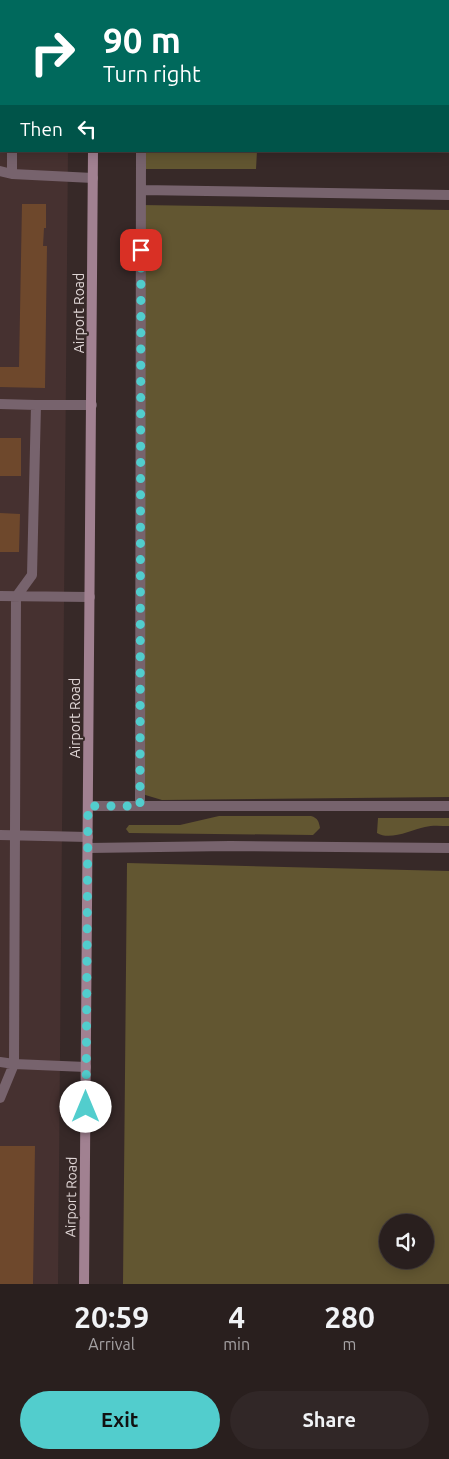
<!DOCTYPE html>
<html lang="en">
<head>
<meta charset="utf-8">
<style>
  :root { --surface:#291f1e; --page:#312727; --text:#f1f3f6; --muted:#a5a2a4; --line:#453d3c; --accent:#52cdcd }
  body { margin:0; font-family:Ubuntu,sans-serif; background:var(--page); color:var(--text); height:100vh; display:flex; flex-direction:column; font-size:19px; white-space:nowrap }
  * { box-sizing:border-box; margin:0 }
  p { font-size:16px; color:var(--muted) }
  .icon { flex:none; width:28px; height:28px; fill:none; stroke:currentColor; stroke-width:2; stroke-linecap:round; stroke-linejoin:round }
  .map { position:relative; height:1284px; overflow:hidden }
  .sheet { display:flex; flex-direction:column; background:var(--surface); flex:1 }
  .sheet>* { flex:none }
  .top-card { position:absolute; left:0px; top:0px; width:450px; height:152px; box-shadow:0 2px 12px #0003,0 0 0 1px var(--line); background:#00695c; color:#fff; overflow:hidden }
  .fabs { position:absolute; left:379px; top:1214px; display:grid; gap:10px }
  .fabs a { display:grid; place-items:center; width:55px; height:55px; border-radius:50%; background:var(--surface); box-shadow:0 2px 12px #0003,0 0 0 1px var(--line); font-size:25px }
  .pin { position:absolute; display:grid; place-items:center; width:42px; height:42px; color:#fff; margin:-21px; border-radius:10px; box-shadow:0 2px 8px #0006 }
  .me { position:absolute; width:55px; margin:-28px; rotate:0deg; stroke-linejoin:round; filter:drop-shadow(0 0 4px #0008) }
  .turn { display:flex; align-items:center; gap:18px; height:105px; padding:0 20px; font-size:22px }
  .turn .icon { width:65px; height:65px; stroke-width:2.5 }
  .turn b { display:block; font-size:35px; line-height:42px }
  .then { display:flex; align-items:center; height:48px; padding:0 20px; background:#0003; gap:10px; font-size:19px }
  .eta { display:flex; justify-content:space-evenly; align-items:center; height:85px; text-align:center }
  .eta b { font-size:30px; font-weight:700; line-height:35px }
  .primary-button { display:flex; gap:10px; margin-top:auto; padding:10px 20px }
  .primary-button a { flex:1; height:58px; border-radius:30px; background:var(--accent); color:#111; font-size:20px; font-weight:700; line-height:58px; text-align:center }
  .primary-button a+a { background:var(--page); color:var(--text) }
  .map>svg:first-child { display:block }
  .built { fill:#463130 }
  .green { fill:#625631; fill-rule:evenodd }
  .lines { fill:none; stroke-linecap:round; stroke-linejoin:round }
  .taxiway { stroke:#685a5a; stroke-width:58 }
  .building { fill:#6e482c }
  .lane { stroke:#77636d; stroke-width:10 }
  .secondary { stroke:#a18191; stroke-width:10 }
  .route { stroke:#52cdcd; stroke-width:9; stroke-dasharray:0 16.2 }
  .labels { text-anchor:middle; stroke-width:4; stroke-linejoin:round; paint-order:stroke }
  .street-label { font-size:14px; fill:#e0d6d6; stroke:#372928 }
</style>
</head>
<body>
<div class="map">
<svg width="449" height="1284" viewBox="0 0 449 1284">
  <rect width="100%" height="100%" fill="#372928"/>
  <path class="built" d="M0,0H70L1,1V151H68L58,1284H0Z"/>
  <path class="green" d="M147,0H259L147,1Z
    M145,151H257L256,169H144Z
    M141,205L449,210V797L162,800L142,794Z
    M219,816H311C318,818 319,822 320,828L313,835L129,833L126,829L129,825H180Z
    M378,818H449V826C441,826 432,825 425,827C411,830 390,841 377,833Z
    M127,863L449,871V1284H123ZM388,1222H425V1260H388Z"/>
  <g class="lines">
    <path class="taxiway" d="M281,1V0
      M397,1V0"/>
  </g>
  <path class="building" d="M22,204H46V228H44L43,246H47L45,388L0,387V367H19Z
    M0,438H21V476H0Z
    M0,513L20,514L19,552H0Z
    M0,1146H35L33,1284H0Z"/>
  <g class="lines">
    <path class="lane" d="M14,1V0
      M141,1V0
      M0,17H1
      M0,171L12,174L93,178
      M12,174V151
      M141,190L449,195
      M0,404L36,405L32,575L16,597L14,1064L86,1067
      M36,405H92
      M0,596L90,597
      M88,806H449
      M140,806L141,151
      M0,835L88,837
      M88,848L230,846L449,848
      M0,1062L14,1064L0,1098"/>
    <path class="secondary" d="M94,1V0
      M84,1284L93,151"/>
  </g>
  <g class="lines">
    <path class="route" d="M86,1107L88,806H140L141,250"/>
  </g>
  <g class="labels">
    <g class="street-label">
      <text transform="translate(79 313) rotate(-90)" y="5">Airport Road</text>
      <text transform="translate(75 718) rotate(-90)" y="5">Airport Road</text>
      <text transform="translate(71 1197) rotate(-89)" y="5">Airport Road</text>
    </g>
  </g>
</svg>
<div class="fabs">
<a><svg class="icon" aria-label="sound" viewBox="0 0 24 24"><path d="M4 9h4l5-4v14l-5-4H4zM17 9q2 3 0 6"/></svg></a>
</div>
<div class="pin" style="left:141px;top:250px;background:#d93025"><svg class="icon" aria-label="arrive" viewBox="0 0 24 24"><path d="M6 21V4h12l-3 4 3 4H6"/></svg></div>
<svg class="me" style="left:86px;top:1107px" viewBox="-20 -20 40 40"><circle r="19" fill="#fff"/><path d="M0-13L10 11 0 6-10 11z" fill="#52cdcd"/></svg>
<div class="top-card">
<div class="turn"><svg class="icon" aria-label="right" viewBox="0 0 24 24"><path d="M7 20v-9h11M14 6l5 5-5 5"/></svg><div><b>90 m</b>Turn right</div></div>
<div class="then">Then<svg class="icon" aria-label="left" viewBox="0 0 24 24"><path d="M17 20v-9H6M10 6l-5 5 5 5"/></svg></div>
</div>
</div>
<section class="sheet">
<div class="eta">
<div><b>20:59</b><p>Arrival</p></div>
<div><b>4</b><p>min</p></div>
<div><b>280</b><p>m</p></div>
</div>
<div class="primary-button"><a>Exit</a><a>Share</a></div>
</section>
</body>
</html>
